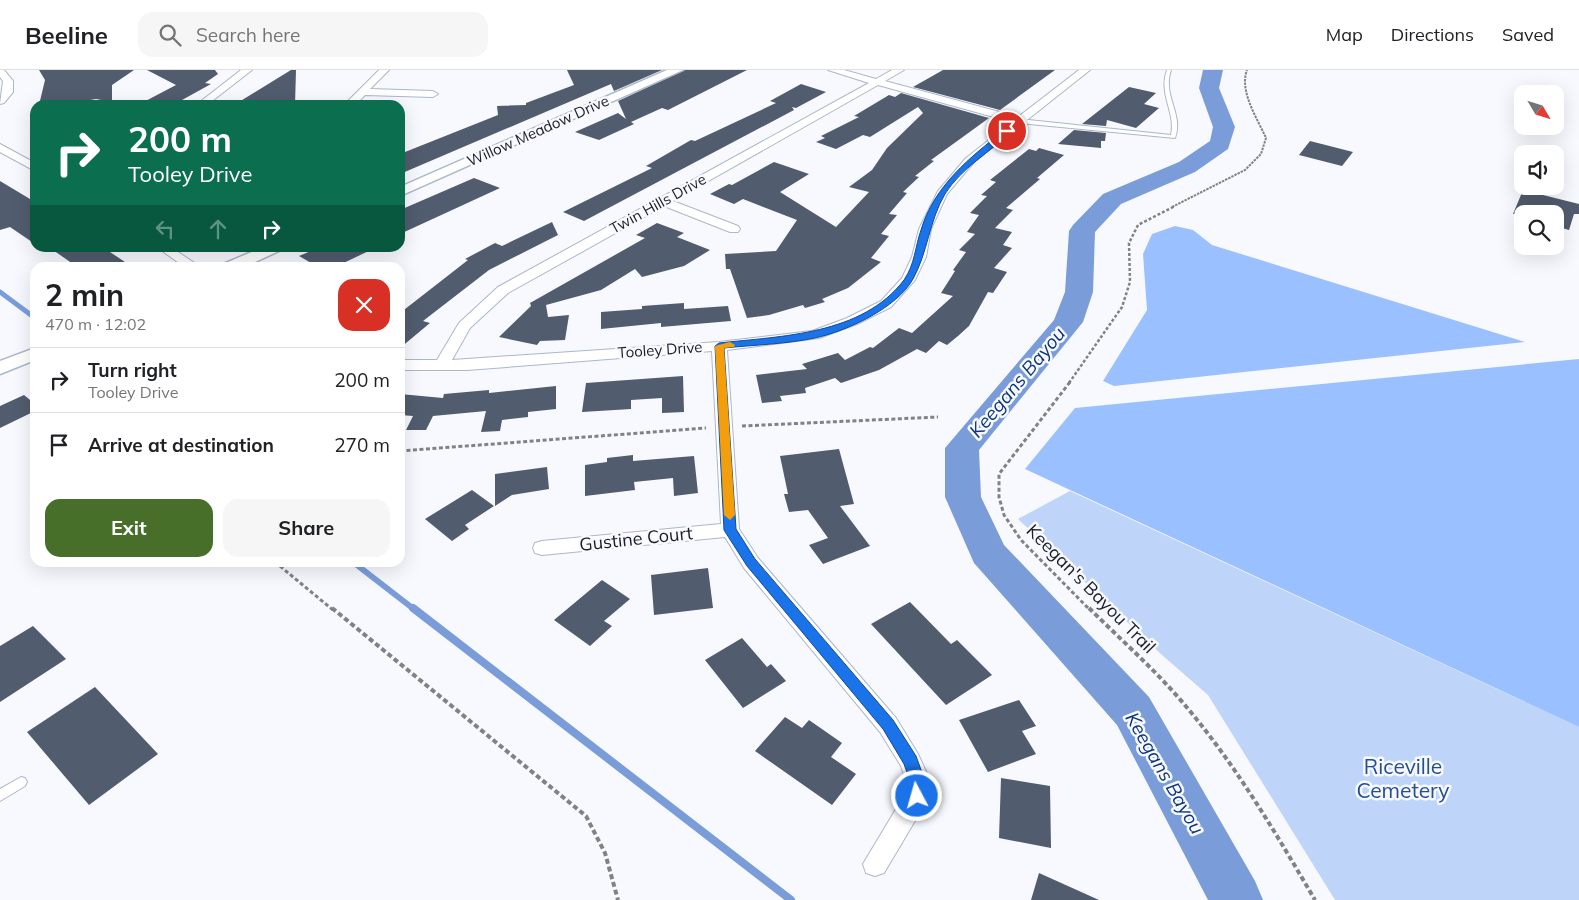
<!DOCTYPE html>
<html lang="en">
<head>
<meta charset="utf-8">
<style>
  :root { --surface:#fff; --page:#f6f6f6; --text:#202124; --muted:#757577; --line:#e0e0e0; --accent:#486f2a }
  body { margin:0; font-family:Mulish,sans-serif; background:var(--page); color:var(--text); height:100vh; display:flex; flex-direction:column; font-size:19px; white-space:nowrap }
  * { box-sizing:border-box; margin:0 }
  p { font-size:16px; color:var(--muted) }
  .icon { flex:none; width:28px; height:28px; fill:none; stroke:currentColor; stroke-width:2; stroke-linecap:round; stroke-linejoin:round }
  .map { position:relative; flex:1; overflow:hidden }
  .details { position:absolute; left:30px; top:192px; width:375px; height:305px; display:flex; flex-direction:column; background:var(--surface); border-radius:15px; box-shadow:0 5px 20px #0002 }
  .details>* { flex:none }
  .hud { position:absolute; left:30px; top:30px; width:375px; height:152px; border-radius:15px; box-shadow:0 5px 20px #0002; background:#0b6e4f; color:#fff; overflow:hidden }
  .needle { width:32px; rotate:128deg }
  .tools { position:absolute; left:1514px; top:15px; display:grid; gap:10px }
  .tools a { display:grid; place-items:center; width:50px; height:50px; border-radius:10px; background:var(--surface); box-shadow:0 5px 20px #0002; font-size:25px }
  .pin { position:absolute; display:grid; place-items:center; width:42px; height:42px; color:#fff; margin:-21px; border:2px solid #fff; border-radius:50%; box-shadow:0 1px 5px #0007 }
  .me { position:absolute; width:55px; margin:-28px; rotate:354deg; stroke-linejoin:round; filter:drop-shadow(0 0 4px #0008) }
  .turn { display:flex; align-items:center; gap:18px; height:105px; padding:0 15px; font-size:22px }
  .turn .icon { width:65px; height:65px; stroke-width:2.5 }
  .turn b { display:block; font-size:35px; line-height:42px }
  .lanes { display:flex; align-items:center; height:48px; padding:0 15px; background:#0003; justify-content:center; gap:25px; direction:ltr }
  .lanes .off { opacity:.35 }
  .round { display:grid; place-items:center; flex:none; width:52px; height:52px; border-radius:15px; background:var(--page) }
  .summary { display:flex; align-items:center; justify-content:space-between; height:85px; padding:0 15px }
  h1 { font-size:30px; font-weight:700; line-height:38px }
  .primary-button { display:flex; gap:10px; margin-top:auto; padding:10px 15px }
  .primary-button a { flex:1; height:58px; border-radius:15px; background:var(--accent); color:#fff; font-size:20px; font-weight:700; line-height:58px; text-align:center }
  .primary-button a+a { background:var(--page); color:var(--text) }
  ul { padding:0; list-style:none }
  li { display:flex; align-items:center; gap:15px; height:65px; padding:0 15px; border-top:1px solid var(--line) }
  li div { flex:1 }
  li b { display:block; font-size:19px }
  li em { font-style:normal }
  header { display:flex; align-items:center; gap:30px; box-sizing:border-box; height:70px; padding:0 25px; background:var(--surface); border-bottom:1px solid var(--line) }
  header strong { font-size:24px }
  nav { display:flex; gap:28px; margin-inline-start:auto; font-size:18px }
  .search { width:350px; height:45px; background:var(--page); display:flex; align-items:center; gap:12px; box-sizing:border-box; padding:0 18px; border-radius:15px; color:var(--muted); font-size:19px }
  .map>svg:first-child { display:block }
  .green { fill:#bed4f8 }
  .forest { fill:#9bc0ff }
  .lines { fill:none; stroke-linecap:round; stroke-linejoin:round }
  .stream-far2 { stroke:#7a9dda; stroke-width:5 }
  .stream-far1 { stroke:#7a9dda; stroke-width:6 }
  .stream { stroke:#7a9dda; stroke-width:8 }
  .river { fill:#7a9dda; fill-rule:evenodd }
  .building { fill:#515c6e }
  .service-casing { stroke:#abb7cc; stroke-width:2 }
  .minor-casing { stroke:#abb7cc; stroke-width:2 }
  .tertiary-casing { stroke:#abb7cc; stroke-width:3 }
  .path-far3 { stroke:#7f8389; stroke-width:2; stroke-dasharray:2.5 1; stroke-linecap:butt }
  .path-far2 { stroke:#7f8389; stroke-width:2.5; stroke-dasharray:3 2; stroke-linecap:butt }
  .path-far1 { stroke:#7f8389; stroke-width:3; stroke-dasharray:4 2.5; stroke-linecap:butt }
  .path { stroke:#7f8389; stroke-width:4; stroke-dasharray:5 3; stroke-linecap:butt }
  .service { fill:#fff; fill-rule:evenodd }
  .minor { fill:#fff; fill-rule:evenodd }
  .tertiary { fill:#fff; fill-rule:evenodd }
  .route { fill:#1a73e8; stroke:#114b97 }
  .slow { fill:#f59e0b }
  .labels { text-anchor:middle; stroke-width:5; stroke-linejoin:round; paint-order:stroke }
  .far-street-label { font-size:15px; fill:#191e26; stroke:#f7f9fe }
  .street-label { font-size:18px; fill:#191e26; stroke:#f7f9fe }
  .water-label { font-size:19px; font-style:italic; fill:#0b347b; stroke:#f7f9fe }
  .near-park-label { font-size:21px; fill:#234d95; stroke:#f7f9fe }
</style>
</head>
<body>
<header>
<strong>Beeline</strong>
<div class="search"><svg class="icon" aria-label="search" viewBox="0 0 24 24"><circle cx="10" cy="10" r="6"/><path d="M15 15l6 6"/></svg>Search here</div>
<nav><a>Map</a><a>Directions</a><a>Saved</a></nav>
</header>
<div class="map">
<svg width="1579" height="830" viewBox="0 0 1579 830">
  <rect width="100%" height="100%" fill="#f7f9fe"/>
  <path class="green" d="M1070,421L1579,657V830H1335L1208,625L1162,585L1018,449Z"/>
  <path class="forest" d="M1175,156L1193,160L1212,175L1525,272L1114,316L1103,311L1147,240L1143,184L1152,164Z
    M1579,289V657L1025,399L1075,338Z"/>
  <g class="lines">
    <path class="stream-far2" d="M0,222L35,248"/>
    <path class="stream-far1" d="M353,492L415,540"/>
    <path class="stream" d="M413,538L791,830"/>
    <path class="river" d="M1203,0H1223L1219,18L1235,57L1228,79L1195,102L1121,134L1095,162L1093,222L1083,252L979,380L981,427L1004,475L1149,627L1255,811L1263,830H1208L1117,655L974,493L945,427V378L1054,250L1065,222L1069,161L1073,155L1103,124L1179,92L1210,71L1213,57L1199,18Z"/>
  </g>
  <path class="building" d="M39,0H134L112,15V32L96,29L61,35H39L45,10Z
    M147,0H215L218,4L205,13L211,14L173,35H138L176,15Z
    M291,0H296L295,35H234Z
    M567,0H662L614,21L611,14L400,104V84L498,45L497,36L526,35V33L574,15Z
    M685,0H747L668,40L662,38L631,52L634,54L599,70L575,62L618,43L626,49L618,31Z
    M943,0H1055L1000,40L913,17Z
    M801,14L826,22L796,38L792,37L794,40L584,151L563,142L652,98L646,96L691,70L695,71L776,33L770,31Z
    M1129,17L1156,23L1144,34L1159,38L1136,58L1107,50L1106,56L1082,54Z
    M901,23L989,48L931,90L934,91L915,106L919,107L903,122L907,123L889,144L897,145L881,164L889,166L871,188L881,192L848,218L822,229L825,232L805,238L803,235L769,245L747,248L730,199H726L725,184L776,181L797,150L743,129L734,134L710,124L729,114L732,115L774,92L809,104L780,122L836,157L869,122L849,117L872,100L887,78L923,43L918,37L870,67L863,65L836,79L816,72L825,68L821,66L859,47L854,46L889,25L895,27Z
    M1074,60L1106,63L1105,71H1101V78L1058,74Z
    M1310,71L1353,82L1342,96L1299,85Z
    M1039,78L1064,85L1037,108L1040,109L1006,138L1013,140L995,158L1012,162L1003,175L1012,178L994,198L1007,202L993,223L988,222L969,256L958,266L947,275L939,271L926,283L917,279L879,300L841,313L835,308L805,318L806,323L780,326L782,331L762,333L756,305L807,299L802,294L838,283L845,290L870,277L873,278L899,258L912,263L953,226L941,223L955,201L953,200L966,182L959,180L975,164L967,162L979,145L970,143L987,126L981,125L996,112L990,110L1029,79L1036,81Z
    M474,108L500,118L400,164V140Z
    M0,111L35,132V174L10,157L0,160Z
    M1523,120L1579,134V144H1574L1569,160L1555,156V144H1513Z
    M552,152L558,165L489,200L423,251L430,253L400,278V243L468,190L465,189L495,173L502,176Z
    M657,153L684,163L677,167L710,180L684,196L642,207L635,199L601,220L546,235L548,247L569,245L565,270L540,271L537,275L499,267L531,236L530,233L645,168L636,165Z
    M50,178H120L110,182L134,198H91L84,193L76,196Z
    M318,178H375L333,198H320L299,186Z
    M684,233V239L728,236L731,251L661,257V253L601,259V242L642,239V236Z
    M683,306L684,342L662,343V328L631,330V339L582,342L586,313Z
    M556,316V339L528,342V347L502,350L500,361L481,362L486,341L433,346L426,360H406L413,346L400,345V324L443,328L444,324L489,320V323Z
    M24,325L35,334V341L0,358V336Z
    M839,379L854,434L840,436L870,476L823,494L809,475L828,468L808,440L789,442L784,424H788L780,386Z
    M633,385V391L694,386L698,423L674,426L673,408L634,412L635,420L585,426V395L607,392V388Z
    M547,397L549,419L512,425L495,436V404Z
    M472,420L494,436L465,455L469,459L452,471L425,449Z
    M708,498L713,538L654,545L651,505Z
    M602,510L630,529L604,551L612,556L590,576L554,550Z
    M910,532L951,574L957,570L992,605L946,635L871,554Z
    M33,556L66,589L0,632V576Z
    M742,568L767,597L771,594L786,611L743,638L705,590Z
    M95,617L158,684L89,735L27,662Z
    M1019,630L1036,656L1022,661L1036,684L988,702L959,650Z
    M785,647L802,658L809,650L842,673L831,687L856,704L832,735L755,681Z
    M1001,708L1050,716L1051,778L999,768Z
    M1039,803L1099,830H1031Z"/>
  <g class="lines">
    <defs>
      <path id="service" d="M1167,0H1171C1162,26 1184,44 1175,68L1019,53L1016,51L1019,49L1171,65C1176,42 1158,24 1167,0Z
        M21,707L25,708L27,712L25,716L0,731V719Z"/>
      <path id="minor" d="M0,0H4L13,11V22L4,33L0,34L3,11L0,7Z
        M241,0H252L207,35H196Z
        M379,0H389L370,19L433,21L438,24L433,27L365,25L355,35H344Z
        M828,0H844L876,9L892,0H904L885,11L1018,47L1079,0H1090L974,92L947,124L931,159L926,187L915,210L891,237L857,254L819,268L727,280L739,459L758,488L896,648L918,684L929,708V726L925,734L884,803L875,806L866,803L863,794L905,724V708L901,696L880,662L744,498L725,467L542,485L535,483L533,478L535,473L542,471L721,454L712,281L467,300H400V290H437L459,253L498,217L869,13ZM878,15L1012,52L966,88L938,121L919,159L912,187L902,208L881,231L847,248L812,261L719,272L452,290L470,258L508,223L664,136L730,162H738L740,159L738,156L673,131Z
        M0,74L35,93V101L0,82Z
        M158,178H172L202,198H186Z"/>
      <path id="tertiary" d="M667,0H683L400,126V117Z
        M261,178H281L279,181L242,198H219L221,195Z
        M35,278V290L0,304V291Z"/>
    </defs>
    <use href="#service" class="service-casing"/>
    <use href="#minor" class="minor-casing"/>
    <use href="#tertiary" class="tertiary-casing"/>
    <path class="path-far3" d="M1172,137L1245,100L1261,84L1266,68C1257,48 1239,21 1247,0"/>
    <path class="path-far2" d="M1069,313L1122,237L1130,212L1129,173L1138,155L1175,136"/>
    <path class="path-far1" d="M1070,312L999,404V427L1004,445L1021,470L1090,540
      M742,356L938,347
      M400,381L706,358
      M275,492L333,540"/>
    <path class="path" d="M332,538L586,746L605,783L618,830
      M1089,538C1115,564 1143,589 1168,616C1227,680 1271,755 1315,830"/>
    <use href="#service" class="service"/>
    <use href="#minor" class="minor"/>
    <use href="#tertiary" class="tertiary"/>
  </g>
  <path class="route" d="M1005,60L1011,61C990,83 962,97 945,124C929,151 928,182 913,209C897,238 847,261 815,268C786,274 754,275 724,278L736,459L755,489L893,650L916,686L924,708V726L922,731L917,733L911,731L909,726V708L904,694L883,659L747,496L724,460L715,276L719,273C782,266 862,265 904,210C915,194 915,177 921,160C934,116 970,87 1005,60Z"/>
  <path class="slow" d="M730,272L735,275L734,277L724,278L735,445L730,450L724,445L715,276Z"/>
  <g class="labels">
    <g class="far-street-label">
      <text transform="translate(538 61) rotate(-24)" y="5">Willow Meadow Drive</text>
      <text transform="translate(658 134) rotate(-29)" y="5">Twin Hills Drive</text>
      <text transform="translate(660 280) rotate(-4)" y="5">Tooley Drive</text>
    </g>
    <g class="street-label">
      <text transform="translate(636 469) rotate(-6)" y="6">Gustine Court</text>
      <text transform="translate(1091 519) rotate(45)" y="6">Keegan's Bayou Trail</text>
    </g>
    <g class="water-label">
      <text transform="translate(1017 312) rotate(-50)" y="7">Keegans Bayou</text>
      <text transform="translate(1165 703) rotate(60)" y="7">Keegans Bayou</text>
    </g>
    <g class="near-park-label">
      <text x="1403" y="704">Riceville<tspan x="1403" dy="24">Cemetery</tspan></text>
    </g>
  </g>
</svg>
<div class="tools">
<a><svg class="needle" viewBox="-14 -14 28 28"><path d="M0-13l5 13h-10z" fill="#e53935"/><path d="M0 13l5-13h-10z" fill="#757577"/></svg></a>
<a><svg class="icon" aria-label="sound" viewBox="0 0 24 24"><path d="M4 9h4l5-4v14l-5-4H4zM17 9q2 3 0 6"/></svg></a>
<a><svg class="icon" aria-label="search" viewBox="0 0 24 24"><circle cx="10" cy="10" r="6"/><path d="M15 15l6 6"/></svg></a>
</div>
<div class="pin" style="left:1007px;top:61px;background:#d93025"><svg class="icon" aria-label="arrive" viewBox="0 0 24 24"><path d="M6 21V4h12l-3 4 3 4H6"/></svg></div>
<svg class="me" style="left:917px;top:726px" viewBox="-20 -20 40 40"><circle r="17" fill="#1a73e8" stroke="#fff" stroke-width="3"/><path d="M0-11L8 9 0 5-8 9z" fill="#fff"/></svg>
<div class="hud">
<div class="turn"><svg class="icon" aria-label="right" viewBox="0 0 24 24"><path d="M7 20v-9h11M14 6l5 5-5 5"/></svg><div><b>200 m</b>Tooley Drive</div></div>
<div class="lanes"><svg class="icon off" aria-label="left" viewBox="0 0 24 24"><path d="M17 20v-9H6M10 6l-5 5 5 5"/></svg><svg class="icon off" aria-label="ahead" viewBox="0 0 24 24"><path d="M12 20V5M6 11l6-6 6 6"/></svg><svg class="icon" aria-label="right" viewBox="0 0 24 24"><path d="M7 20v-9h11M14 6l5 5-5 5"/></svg></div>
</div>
<section class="details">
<div class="summary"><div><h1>2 min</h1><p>470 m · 12:02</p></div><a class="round" style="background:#d93025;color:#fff"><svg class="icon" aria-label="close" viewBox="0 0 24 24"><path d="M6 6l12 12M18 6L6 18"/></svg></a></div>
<ul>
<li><svg class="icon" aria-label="right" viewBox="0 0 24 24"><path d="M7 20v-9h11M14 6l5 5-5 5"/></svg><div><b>Turn right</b><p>Tooley Drive</p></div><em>200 m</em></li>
<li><svg class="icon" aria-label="arrive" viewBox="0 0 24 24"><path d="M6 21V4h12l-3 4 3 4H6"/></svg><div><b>Arrive at destination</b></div><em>270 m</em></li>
</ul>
<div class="primary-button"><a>Exit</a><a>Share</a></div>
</section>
</div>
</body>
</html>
